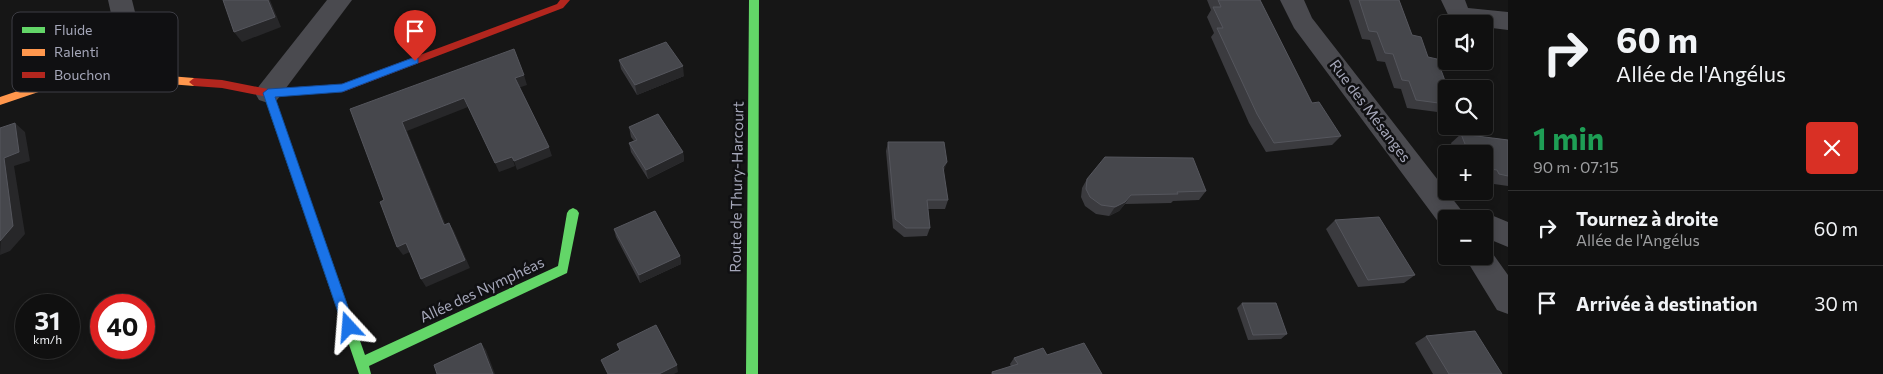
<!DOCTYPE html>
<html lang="fr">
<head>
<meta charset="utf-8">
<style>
  :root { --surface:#101010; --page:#1e1e1e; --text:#f1f3f6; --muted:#9c9d9f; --line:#303030 }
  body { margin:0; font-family:Commissioner,sans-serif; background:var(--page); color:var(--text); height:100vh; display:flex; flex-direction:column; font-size:19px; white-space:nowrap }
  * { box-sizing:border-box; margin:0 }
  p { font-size:16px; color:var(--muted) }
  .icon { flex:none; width:28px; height:28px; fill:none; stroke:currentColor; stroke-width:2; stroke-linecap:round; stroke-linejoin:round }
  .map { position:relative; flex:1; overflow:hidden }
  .panel { display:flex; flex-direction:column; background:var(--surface); width:375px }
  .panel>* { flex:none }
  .hud { background:#101010; color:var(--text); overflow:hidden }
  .fabs { position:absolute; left:1438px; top:15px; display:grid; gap:10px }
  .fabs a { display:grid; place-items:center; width:55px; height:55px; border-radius:5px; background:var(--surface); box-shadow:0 2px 8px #0003,0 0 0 1px var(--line); font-size:25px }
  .speed { position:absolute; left:15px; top:294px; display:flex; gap:10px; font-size:25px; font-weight:700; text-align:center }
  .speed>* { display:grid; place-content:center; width:65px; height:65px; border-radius:50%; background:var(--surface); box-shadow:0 2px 8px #0003,0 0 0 1px var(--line); line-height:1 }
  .speed small { font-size:12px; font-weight:400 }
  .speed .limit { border:8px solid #d22; background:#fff; color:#111 }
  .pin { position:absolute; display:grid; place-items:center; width:42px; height:42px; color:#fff; margin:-51px -21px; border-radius:50% 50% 50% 0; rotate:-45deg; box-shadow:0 0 5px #0007 }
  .pin .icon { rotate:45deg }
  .me { position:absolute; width:55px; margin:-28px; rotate:341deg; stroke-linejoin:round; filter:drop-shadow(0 0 4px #0008) }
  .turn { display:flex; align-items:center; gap:18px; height:105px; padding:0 25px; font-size:22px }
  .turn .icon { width:65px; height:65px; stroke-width:2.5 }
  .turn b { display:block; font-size:35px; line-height:42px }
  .round { display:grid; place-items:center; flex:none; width:52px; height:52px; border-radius:5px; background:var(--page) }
  .headline { display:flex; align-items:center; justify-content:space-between; height:85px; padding:0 25px }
  h1 { font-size:30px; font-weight:700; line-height:38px; color:#1e9e55 }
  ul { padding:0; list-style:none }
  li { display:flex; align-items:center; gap:15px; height:75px; padding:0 25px; border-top:1px solid var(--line) }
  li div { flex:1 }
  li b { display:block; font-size:19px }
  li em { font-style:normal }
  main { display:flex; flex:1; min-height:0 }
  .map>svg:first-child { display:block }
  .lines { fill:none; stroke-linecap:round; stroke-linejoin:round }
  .street { fill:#4a4a4f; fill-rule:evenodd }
  .fast { fill:#63d668; fill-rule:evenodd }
  .slow { fill:#ff974d; fill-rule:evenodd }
  .jam { fill:#b3261e; fill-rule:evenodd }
  .wall { fill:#3b3b3f }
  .shaded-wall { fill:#272729 }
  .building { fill:#46474c; stroke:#55565d }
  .route { fill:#1a73e8; stroke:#114b97 }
  .labels { text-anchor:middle; stroke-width:5; stroke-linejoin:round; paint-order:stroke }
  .street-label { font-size:15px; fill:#a5a7b9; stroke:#101012 }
  .key { fill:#101012; stroke:#3d3d44; stroke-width:1 }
  .key-label { font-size:14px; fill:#a5a7b9 }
</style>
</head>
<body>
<main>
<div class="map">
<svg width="1508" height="374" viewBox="0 0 1508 374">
  <rect width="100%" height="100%" fill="#161616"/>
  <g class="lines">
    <path class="street" d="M108,0H132L151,76L147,83L138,85L129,83L125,76Z
      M327,0H352L277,100L268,103L259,100L255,93L259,86Z
      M1280,0H1304L1312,18L1462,211L1466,219H1446V229L1442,227L1294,28Z
      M1441,0H1465L1468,8L1508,12V30L1484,27V24H1461L1451,21Z
      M1484,212L1508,222V247L1484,237V219H1472L1474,215Z
      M1484,245L1488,247L1508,275V314L1497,310L1464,256H1484Z"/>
    <path class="fast" d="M749,0H759L758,374H746Z
      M268,89L273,93L365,355L558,266L567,213L569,210L573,208L577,210L579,213L567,273L369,366L371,374H359L263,93Z"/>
    <path class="slow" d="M83,69L194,78L199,82L194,86L83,77L0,105V97Z"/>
    <path class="jam" d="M560,0H570L563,8L343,92L268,97L222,88L194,86L189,82L194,78L222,80L268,89L342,84L557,4Z"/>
  </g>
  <path class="wall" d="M1207,0H1260L1312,103L1341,136L1332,145L1266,152L1249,123L1211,37L1214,33L1207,17L1211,10Z
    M1349,0H1399L1412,35L1428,57L1446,89V112L1445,113L1407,108L1401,89L1394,88L1385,62L1377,61L1370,40L1362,39Z
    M619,60L684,76L637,95L621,69Z
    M629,127L683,152L684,161L648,179L631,152L629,143L634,141L631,137Z
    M1461,134L1508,140V186L1487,183L1486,179H1484V154H1455L1451,143Z
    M888,142L944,171L943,172L948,200L945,209H928L930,228L927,236L904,237L893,228L886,151Z
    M1087,179L1206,191L1199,200L1173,201L1171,203L1125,204L1119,211L1109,216L1096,214L1085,206L1081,197L1082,188Z
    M1335,220L1415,275L1404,283L1358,287L1326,229Z
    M614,229L680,256L681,264L640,283L616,237Z
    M1242,303L1287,334L1281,339L1248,340L1237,308Z
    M1426,336L1502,374H1433L1415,343Z
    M1047,355L1102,374H991L992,372L1011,367L1010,364L1014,358Z"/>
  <path class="shaded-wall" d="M268,0H270L281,27L242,42L234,32Z
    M683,66L684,76L637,95L635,85Z
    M524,75L527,85L518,88L515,78Z
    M464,98L468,107L407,131L449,233L444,225L402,122Z
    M15,123L25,132L30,161L14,166L25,234L10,251L0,255L4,158Z
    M549,147L552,156L517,170L514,161Z
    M683,152L684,161L648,179L646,170Z
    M512,157L515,166L499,172L495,163Z
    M947,162L944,171L940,176L943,167Z
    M1131,195L1125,204L1119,211L1109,216L1115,207Z
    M449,223L454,231L470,268L426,287L421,279Z
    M406,243L412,251L403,255L397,247Z
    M680,256L681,264L640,283L639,275Z
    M481,343L486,350L495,374H493Z
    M677,365L678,372L674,374H659Z"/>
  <path class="building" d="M223,0H268L275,17L234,32Z
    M1218,0H1260L1312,103L1319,102L1341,136L1274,143L1257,114L1217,28H1223L1213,7H1221Z
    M1359,0H1399L1412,35L1421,37L1428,57L1437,59L1448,89H1446V104L1416,100L1409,81L1402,80L1393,54L1385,53L1377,32L1369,31Z
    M666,42L683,66L635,85L619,60Z
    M514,49L524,75L515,78L549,147L514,161L512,157L495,163L464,98L402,122L444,225L449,223L465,260L421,279L406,243L397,247L380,202L384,200L350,109Z
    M658,114L683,152L646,170L629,143L637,140L629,127Z
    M15,123L19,152L4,158L13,226L0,241V128Z
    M1461,134L1508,140V176L1499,174L1497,170L1484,168V154H1469Z
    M888,142H944L947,162L943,167L948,200H927L930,228H906L895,219Z
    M1105,157L1193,158L1206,191L1177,192L1178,194L1131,195L1125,202L1115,207L1101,205L1090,197L1086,189L1087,179Z
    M655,211L680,256L639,275L614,229Z
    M1379,217L1415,275L1368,280L1335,220Z
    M1242,303H1276L1287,334L1253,335Z
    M656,325L677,365L659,374H608L601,360L620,350L617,344Z
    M1475,331L1502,374H1449L1426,336Z
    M481,343L493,374H437L434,365Z
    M1084,343L1102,374H993L992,372L1018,364L1014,358L1043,348L1047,355Z"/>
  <path class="route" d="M415,57L418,58V63L342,92L275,97L355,327L353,331L349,333L344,331L343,327L263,93L268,89L342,84Z"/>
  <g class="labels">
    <g class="street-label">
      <text transform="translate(1370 111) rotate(53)" y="5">Rue des Mésanges</text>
      <text transform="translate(737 187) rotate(-89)" y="5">Route de Thury-Harcourt</text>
      <text transform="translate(482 290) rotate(-25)" y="5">Allée des Nymphéas</text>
    </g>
  </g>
  <rect x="12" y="12" width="166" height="80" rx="8" class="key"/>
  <rect x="22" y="27" width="23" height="6" fill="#63d668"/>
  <rect x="22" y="49" width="23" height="7" fill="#ff974d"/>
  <rect x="22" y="72" width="23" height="6" fill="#b3261e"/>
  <g class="key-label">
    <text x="54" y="35">Fluide</text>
    <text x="54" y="57">Ralenti</text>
    <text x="54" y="80">Bouchon</text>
  </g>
</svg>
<div class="fabs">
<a><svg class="icon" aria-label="sound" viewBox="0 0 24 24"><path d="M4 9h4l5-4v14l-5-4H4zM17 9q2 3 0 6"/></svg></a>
<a><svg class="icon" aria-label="search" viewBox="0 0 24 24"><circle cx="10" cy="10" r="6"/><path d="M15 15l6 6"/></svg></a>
<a>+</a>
<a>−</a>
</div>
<div class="speed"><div>31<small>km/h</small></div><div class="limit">40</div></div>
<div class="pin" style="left:415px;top:61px;background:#d93025"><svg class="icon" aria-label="arrive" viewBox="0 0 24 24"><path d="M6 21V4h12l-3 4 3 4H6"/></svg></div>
<svg class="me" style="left:349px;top:327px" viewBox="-20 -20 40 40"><path d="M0-17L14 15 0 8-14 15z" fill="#1a73e8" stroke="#fff" stroke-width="4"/></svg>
</div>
<section class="panel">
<div class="hud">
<div class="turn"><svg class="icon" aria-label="right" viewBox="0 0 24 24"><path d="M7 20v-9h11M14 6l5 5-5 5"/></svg><div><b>60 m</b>Allée de l'Angélus</div></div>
</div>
<div class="headline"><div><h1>1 min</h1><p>90 m · 07:15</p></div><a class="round" style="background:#d93025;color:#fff"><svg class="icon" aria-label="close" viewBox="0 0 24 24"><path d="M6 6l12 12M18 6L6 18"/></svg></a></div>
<ul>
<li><svg class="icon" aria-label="right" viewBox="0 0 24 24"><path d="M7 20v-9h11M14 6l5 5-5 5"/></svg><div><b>Tournez à droite</b><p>Allée de l'Angélus</p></div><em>60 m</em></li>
<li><svg class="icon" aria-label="arrive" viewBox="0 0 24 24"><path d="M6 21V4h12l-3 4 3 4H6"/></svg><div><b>Arrivée à destination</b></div><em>30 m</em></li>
</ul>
</section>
</main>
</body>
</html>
